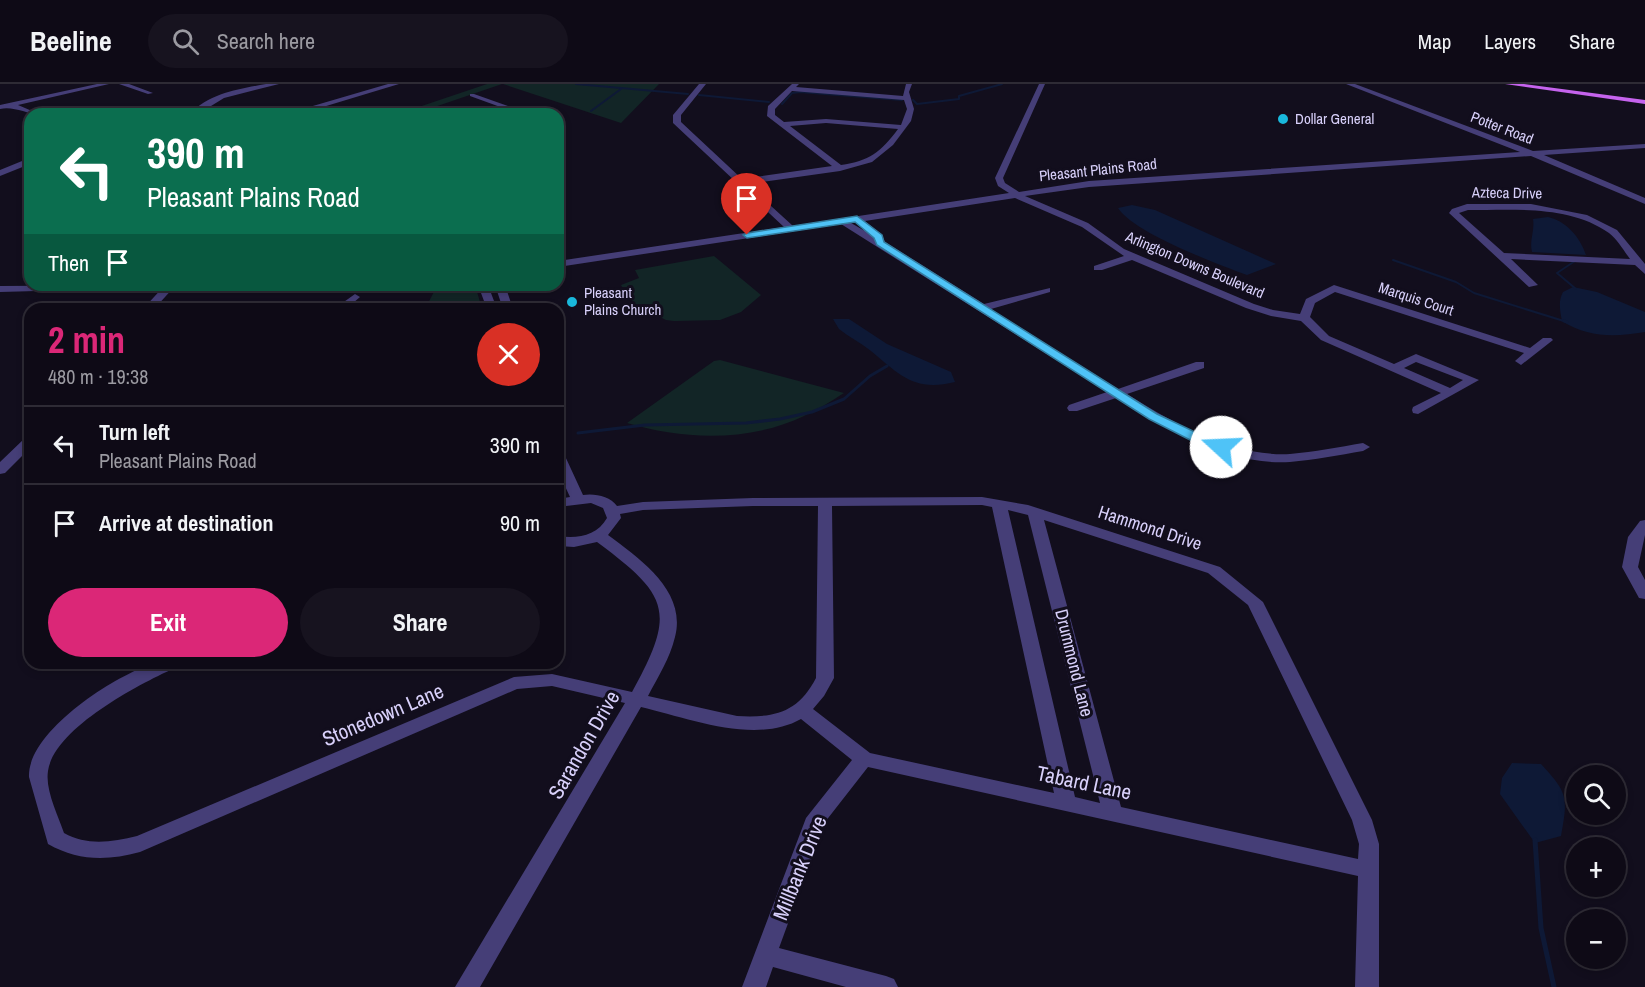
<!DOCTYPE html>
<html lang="en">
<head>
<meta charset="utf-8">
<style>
  :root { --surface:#0e0a16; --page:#17131f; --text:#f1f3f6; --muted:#9b9aa1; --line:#2e2b35; --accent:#db2777 }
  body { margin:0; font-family:"Archivo Narrow",sans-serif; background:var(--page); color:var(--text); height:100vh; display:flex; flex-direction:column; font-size:22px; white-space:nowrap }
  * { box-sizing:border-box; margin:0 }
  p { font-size:20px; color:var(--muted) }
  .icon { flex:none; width:33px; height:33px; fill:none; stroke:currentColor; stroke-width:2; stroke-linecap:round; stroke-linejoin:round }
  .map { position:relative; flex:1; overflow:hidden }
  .drawer { position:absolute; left:24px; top:219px; width:540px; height:366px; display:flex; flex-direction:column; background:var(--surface); border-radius:18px; box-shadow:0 3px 9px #0003,0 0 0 2px var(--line) }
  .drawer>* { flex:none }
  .banner { position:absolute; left:24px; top:24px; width:540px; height:183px; border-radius:18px; box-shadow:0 3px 9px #0003,0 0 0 2px var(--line); background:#0b6e4f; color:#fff; overflow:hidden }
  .fabs { position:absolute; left:1566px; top:681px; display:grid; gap:12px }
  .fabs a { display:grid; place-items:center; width:60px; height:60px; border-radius:50%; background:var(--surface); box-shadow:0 3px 9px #0003,0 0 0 2px var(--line); font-size:30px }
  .pin { position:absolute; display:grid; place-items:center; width:51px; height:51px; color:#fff; margin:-62px -26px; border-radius:50% 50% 50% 0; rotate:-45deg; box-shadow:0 0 6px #0007 }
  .pin .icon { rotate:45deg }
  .me { position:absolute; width:66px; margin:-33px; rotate:290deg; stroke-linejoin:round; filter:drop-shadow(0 0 4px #0008) }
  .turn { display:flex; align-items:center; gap:21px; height:126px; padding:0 24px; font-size:27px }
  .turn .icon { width:78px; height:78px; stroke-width:2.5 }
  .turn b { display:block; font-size:42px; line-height:51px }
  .then { display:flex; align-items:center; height:57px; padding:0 24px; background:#0003; gap:12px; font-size:22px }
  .round { display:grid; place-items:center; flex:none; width:63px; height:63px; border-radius:32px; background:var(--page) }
  .overview { display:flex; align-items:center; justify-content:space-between; height:102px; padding:0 24px }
  h1 { font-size:36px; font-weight:800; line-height:45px; color:var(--accent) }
  .button { display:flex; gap:12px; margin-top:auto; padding:12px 24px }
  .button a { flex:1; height:69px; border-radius:36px; background:var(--accent); color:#fff; font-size:24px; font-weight:800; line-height:69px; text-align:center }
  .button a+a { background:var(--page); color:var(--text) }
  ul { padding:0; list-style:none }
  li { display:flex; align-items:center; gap:18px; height:78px; padding:0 24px; border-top:2px solid var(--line) }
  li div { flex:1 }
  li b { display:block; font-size:22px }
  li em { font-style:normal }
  header { display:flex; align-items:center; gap:36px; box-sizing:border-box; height:84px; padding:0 30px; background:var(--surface); border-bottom:2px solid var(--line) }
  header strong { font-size:28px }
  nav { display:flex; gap:33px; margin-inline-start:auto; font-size:21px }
  .search { width:420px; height:54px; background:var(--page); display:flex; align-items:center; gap:15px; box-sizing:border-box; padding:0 21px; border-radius:33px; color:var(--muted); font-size:22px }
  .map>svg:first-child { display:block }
  .green { fill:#122526 }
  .water { fill:#0e1936 }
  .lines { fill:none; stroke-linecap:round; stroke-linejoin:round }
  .stream-far2 { stroke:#0e1936; stroke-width:2 }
  .stream-far1 { stroke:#0e1936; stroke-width:3 }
  .stream { stroke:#0e1936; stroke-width:5 }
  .minor { fill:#453e77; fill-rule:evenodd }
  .major { fill:#c563ed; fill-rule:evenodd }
  .route { fill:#4fc3f7; stroke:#337fa1; stroke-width:1.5 }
  .poi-dot { fill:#19b8dc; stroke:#120e1d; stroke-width:2 }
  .labels { text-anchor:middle; stroke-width:6; stroke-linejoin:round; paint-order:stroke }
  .far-poi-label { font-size:15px; fill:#d8d0fa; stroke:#120e1d; text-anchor:start }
  .far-street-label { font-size:15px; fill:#d8d0fa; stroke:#120e1d }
  .street-label { font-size:18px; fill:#d8d0fa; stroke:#120e1d }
  .near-street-label { font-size:21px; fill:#d8d0fa; stroke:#120e1d }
</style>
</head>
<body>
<header>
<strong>Beeline</strong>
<div class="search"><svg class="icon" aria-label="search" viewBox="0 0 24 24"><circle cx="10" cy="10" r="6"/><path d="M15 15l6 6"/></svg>Search here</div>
<nav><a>Map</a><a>Layers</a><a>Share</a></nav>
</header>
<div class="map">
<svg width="1645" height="903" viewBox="0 0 1645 903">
  <rect width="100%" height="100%" fill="#120e1d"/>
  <path class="green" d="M487,0H502L414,30H398Z
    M503,0H659L621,39Z
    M714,172L761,211L741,228L720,236L674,237L666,236L631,218L621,201L639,194L635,186Z
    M321,201H475L480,218L425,225L437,202L282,207L286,202Z
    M720,276L844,309C831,317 818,326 804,332C750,358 683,356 627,339L714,277Z"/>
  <path class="water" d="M1132,121L1155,126L1276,180L1247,191C1217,180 1134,149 1118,124Z
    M1548,133C1566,137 1580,153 1586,171L1532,168C1529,156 1535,147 1533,135Z
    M1573,203L1597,208L1645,228V248C1615,253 1589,254 1562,237C1560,227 1558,217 1563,208Z
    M833,235H849L887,260L951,288L955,298C914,308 900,291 871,267C861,259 849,253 839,245Z
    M1512,679L1541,680C1568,709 1568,713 1561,752L1535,759L1500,710L1502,694Z"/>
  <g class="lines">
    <path class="stream-far2" d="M576,0L688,10
      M699,11L769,18
      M913,16L917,20L959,15V12L1002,0
      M782,20L792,9L800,8L902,16
      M591,27L621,5
      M1393,176L1456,198L1474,209L1567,238
      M1575,177L1557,189L1576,205"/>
    <path class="stream-far1" d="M1564,237L1567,238
      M578,349L645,341L746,339L780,335L812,328L844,315L870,292L887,282"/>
    <path class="stream" d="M1535,756L1541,844L1554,903"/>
    <path class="minor" d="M97,0H109L18,21L39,30C26,30 14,22 0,25V21Z
      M119,0H129L153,9L148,10Z
      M266,0H279L224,14L198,30H190C210,9 239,5 266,0Z
      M388,0H399L313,26L306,24Z
      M699,0H706L681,31V38L742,95L832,82L767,32L768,22L792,0H799L796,3L903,12L906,0H912L909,8L914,25L911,37L893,61L872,78L840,87L747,100L793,142L1009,109L998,102L995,94L1039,0H1045L1003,94L1005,99L1019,108L1089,97L1520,68L1346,0H1355L1533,67L1645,60V64L1544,71L1645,114V120L1531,72L1089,103L1025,112L1088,139L1124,165L1254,220L1273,226L1300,230L1306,215L1334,201L1530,264L1543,254H1551L1553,256L1521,281L1515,277L1524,269L1335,208L1315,219L1310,233L1329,252L1394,280L1416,270L1479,296L1418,330L1413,329L1412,326L1413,323L1441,309L1321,256L1301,237L1271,232L1246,224L1132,176L1102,186H1094V182L1124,172L1082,143L1015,114L865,137L882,151L885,158L984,220L1050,204V208L991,225L1118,305L1196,278H1204V284L1127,310C1175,340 1231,373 1290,370C1314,368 1339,363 1363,359L1370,363L1363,367C1339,371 1314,376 1290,378C1230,382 1164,345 1116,314L1077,327H1069L1067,324L1069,321L1107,308L841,140L558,183V177L784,143L673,39V31ZM792,7L904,16L907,25L901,41L826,35L784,38L775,31V25ZM826,39L898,45C881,68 869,77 841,81L790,42ZM855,138L865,147L851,139ZM1416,278L1463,296L1450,304L1404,284Z
      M470,10H474L531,30H520L470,12Z
      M558,42L562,44L565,52L558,57Z
      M27,75H30V80L0,92V86Z
      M1467,120H1531L1587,131L1617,146L1645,180V190L1635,181L1511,175L1538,201L1529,203L1449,129L1452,125ZM1468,126C1514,126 1570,121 1609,149C1617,155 1624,167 1630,175L1504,169L1459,129Z
      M152,201L147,204L0,208V202Z
      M165,201H176L154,225H143Z
      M478,201H488L497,225H487Z
      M495,201H505L513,225H503Z
      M355,210L360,213L346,225H334Z
      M30,353V364L5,389L0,390V378L25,354Z
      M558,368L565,372L583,411C594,409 610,412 617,422L643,418L753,414L982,413L1028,421L1220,483L1263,518L1372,736L1379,760V903H1355L1358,792L868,683L825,738L779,864L886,892L894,895L898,903H846L773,883L766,903H742L806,734L852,676L801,635C755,661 688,634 641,623L480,903H455L625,619L552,602L517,605L140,768C107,777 78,777 48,760L29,693C27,648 114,592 152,580C160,577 171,579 180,579L177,583C141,599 54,644 48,687C45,706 58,731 64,749C87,762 112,758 137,752L514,593L552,590L632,608C676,528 670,512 597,458L574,463L558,462V452C577,455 597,452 607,434L603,424L591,419L558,423V415L570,413L558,387ZM982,421L992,423L1054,709L870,669L813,625L824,612L834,594L832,422ZM753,422H818L816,594C798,629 774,634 737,632L648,612C658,593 670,574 675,553C687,507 640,475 608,451L621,434L620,430L643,426ZM1008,426L1028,431L1100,719L1075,713ZM1044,436L1208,489L1248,521L1352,736L1359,760L1358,775L1121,723Z
      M1645,436V451L1638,483L1645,496V515L1639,514L1622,483L1628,453L1640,437Z"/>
    <path class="major" d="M1505,0H1524L1645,16V20Z"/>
  </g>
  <path class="route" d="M857,132L882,151L884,158L1157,330L1227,363L1221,367L1198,360L1149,335L877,161L874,154L855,138L747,154L743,151L747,149Z"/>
  <g class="poi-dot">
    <circle cx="1283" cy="35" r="6"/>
    <circle cx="572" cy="218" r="6"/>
  </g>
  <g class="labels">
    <g class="far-poi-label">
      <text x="1295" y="40">Dollar General</text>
      <text x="584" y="214">Pleasant<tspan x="584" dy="17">Plains Church</tspan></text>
    </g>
    <g class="far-street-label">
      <text transform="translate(1502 44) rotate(21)" y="5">Potter Road</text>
      <text transform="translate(1098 86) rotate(-6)" y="5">Pleasant Plains Road</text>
      <text transform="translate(1507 109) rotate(1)" y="5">Azteca Drive</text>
      <text transform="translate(1195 181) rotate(23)" y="5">Arlington Downs Boulevard</text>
      <text transform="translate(1416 215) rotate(18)" y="5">Marquis Court</text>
    </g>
    <g class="street-label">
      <text transform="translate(1150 444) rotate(18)" y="6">Hammond Drive</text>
      <text transform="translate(1074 579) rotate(76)" y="6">Drummond Lane</text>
    </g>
    <g class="near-street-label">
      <text transform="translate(383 631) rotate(-23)" y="7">Stonedown Lane</text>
      <text transform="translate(584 661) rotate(-60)" y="7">Sarandon Drive</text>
      <text transform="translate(1084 699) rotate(12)" y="7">Tabard Lane</text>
      <text transform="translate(800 784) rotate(-68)" y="7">Millbank Drive</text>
    </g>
  </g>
</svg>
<div class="fabs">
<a><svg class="icon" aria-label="search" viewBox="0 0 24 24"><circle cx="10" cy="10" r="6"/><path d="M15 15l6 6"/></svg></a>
<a>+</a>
<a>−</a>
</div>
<div class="pin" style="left:747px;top:151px;background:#d93025"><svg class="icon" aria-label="arrive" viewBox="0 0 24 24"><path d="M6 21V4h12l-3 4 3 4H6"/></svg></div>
<svg class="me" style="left:1221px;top:363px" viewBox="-20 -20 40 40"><circle r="19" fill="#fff"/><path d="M0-13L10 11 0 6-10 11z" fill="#4fc3f7"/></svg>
<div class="banner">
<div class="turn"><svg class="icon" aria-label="left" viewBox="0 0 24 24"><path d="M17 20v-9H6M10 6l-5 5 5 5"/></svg><div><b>390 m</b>Pleasant Plains Road</div></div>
<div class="then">Then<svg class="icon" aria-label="arrive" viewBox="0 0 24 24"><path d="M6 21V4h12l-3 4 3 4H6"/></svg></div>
</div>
<section class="drawer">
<div class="overview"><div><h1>2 min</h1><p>480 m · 19:38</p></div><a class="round" style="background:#d93025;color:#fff"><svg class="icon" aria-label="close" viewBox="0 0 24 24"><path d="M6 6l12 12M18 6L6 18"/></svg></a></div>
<ul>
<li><svg class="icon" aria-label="left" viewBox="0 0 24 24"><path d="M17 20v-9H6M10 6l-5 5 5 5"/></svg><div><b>Turn left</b><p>Pleasant Plains Road</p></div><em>390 m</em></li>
<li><svg class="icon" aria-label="arrive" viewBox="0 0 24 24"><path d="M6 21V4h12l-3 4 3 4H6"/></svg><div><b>Arrive at destination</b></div><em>90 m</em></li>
</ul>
<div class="button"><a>Exit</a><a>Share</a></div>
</section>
</div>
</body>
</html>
